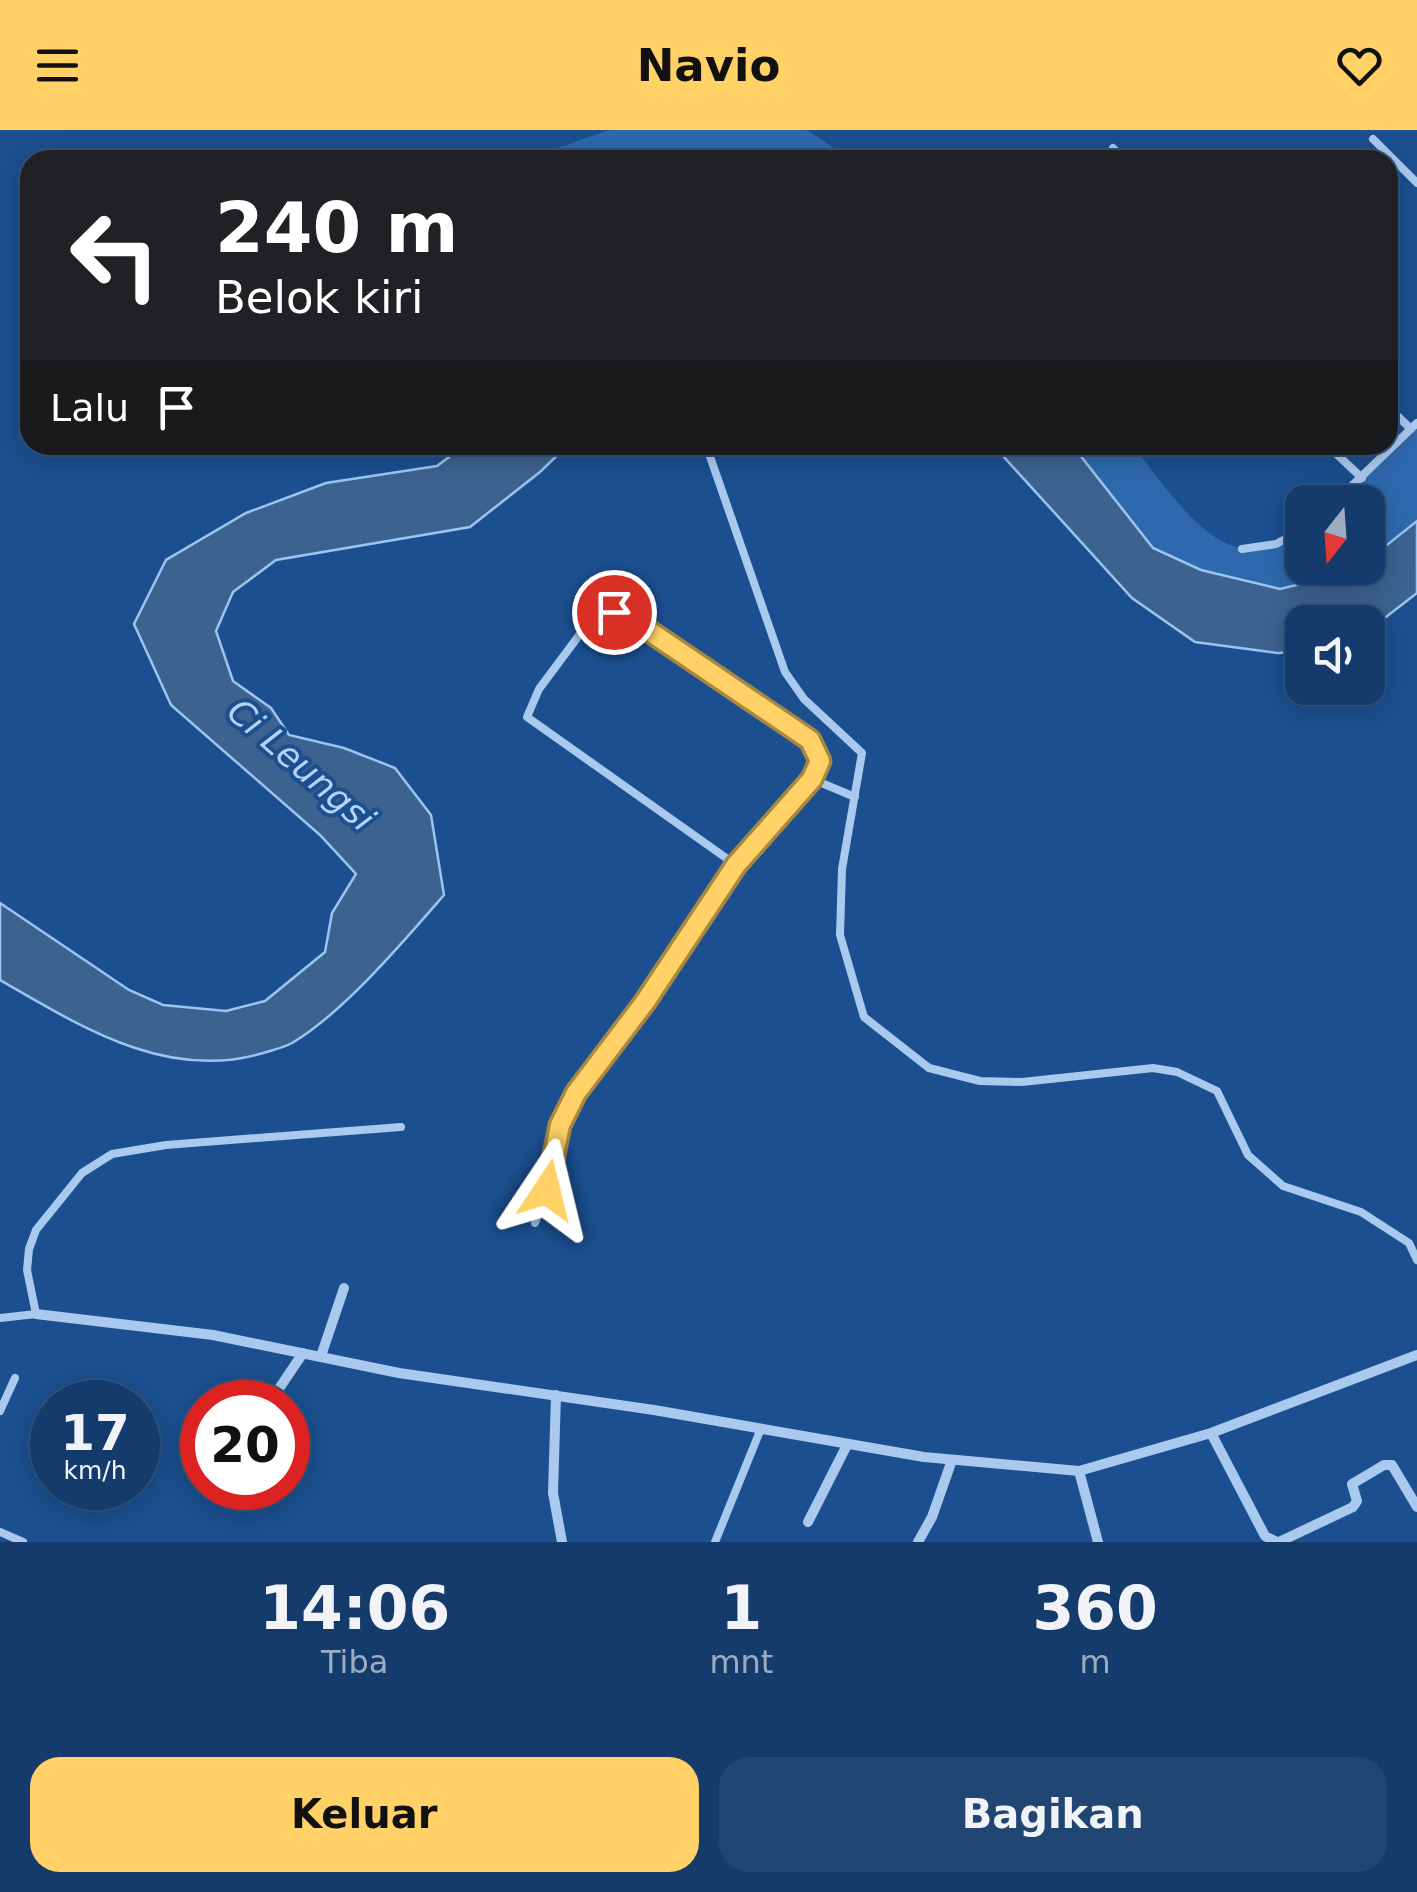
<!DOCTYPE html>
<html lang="id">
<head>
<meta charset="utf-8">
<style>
  :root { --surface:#143b6b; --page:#214673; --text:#f1f3f6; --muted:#9dadc1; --line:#33557e; --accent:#ffd166 }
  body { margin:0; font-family:"DejaVu Sans",sans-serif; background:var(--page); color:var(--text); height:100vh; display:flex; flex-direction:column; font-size:38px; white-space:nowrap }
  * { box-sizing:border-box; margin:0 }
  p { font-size:32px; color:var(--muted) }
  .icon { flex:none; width:55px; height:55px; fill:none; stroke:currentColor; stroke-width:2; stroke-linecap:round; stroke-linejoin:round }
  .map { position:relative; height:1412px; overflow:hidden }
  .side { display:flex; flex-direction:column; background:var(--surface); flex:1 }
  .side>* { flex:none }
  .top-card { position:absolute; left:20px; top:20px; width:1378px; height:305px; border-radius:30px; box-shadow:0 5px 25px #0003,0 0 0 2px var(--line); background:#202124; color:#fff; overflow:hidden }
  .needle { width:65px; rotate:197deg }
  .buttons { position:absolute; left:1285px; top:355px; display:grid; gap:20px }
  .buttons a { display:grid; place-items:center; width:100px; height:100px; border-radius:20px; background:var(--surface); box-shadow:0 5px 25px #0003,0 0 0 2px var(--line); font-size:50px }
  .speed { position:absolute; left:30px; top:1250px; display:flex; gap:20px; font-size:50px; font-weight:700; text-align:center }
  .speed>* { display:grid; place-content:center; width:130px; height:130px; border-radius:50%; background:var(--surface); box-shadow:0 5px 25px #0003,0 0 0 2px var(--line); line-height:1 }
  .speed small { font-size:25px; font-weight:400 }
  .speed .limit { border:15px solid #d22; background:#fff; color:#111 }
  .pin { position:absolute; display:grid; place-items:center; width:85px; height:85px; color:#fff; margin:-42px; border:5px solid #fff; border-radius:50%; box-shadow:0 2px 10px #0007 }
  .me { position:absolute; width:110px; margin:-55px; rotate:10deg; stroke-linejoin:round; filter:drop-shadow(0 0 8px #0008) }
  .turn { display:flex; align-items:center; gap:35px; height:210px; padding:0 30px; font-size:45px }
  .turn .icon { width:130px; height:130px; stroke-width:2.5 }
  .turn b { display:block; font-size:70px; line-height:85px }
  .then { display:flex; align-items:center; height:95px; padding:0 30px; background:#0003; gap:20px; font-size:38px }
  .eta { display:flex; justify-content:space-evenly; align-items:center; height:170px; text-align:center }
  .eta b { font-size:60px; font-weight:600; line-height:70px }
  .button { display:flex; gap:20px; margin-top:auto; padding:20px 30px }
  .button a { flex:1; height:115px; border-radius:30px; background:var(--accent); color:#111; font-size:40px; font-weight:600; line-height:115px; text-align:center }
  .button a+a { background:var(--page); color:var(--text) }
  header { display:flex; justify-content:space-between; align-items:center; height:130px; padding:0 30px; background:var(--accent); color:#111; font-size:45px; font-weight:600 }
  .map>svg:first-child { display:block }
  .green { fill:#2e69ad }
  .water { fill:#3c6290; stroke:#9cc4f0; stroke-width:2.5 }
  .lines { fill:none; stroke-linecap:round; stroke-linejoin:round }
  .lane { stroke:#a9c9ee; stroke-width:8 }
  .street { stroke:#a9c9ee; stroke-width:10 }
  .route-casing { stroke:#a68842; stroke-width:25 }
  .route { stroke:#ffd166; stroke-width:18 }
  .labels { text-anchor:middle; stroke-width:8; stroke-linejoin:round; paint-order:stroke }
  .water-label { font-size:35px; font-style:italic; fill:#b5d3f5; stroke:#1b4f8f }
</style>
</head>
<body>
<header><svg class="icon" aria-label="menu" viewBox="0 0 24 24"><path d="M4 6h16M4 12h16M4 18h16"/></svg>Navio<svg class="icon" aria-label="heart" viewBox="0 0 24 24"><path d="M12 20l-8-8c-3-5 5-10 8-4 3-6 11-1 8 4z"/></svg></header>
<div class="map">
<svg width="1417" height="1412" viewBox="0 0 1417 1412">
  <rect width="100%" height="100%" fill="#1b4f8f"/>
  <path class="green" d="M609,0H807L852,30H523Z
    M1417,289V391L1368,430V372H1334Z
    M1072,315H1132C1158,346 1201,415 1244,418C1265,420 1284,409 1302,400V438H1357L1352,442L1280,459L1201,440L1153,418Z"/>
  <path class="water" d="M465,315H568L540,342L470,397L276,430L233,462L216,501L233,551L271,578L289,605L344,618L395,638L431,685L444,765C404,811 343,883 292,913C283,918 272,920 263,923C167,952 80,896 0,850V773L129,860L163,875L226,881L265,871L325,822L332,783L356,744L320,705L171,575L134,494L166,430L246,383L326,353L437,336Z
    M993,315H1072L1153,418L1201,440L1280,459L1368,438V430L1417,391V463L1368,501V492H1302V522L1277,523L1195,512L1132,468Z"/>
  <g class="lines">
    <path class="lane" d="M1373,9L1417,53
      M1113,18L1125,30
      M1388,277L1411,299
      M706,315L785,542L804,569L862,623L842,739L840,805L864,887L929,938L980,951L1022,952L1153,938L1177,942L1217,961L1248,1025L1283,1056L1361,1082L1409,1113L1417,1130
      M1327,315L1362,348
      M1335,372L1417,293
      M1242,419L1276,414L1302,400
      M736,735L527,587L539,559L592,488L604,482L627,486L810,609L820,631L812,649
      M535,1093L547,1060L560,995L576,963L645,872L736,735L812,649L855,667
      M0,1188L36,1184L27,1140L29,1119L36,1100L82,1043L112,1024L166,1015L401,997
      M0,1281L15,1248
      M0,1402L23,1412
      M715,1412L760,1301"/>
    <path class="street" d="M36,1184L213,1205L399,1243L654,1280L924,1327L1079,1341L1211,1303L1417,1225
      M321,1226L344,1158
      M556,1265L553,1363L562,1412
      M270,1272L303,1223
      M1211,1303L1265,1406L1277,1412
      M1079,1341L1098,1412
      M808,1392L847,1315
      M918,1412L932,1387L952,1330
      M1279,1412L1353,1377L1357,1371L1352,1354L1384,1335H1392L1417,1377"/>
  </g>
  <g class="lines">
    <defs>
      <path id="route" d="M547,1060L560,995L576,963L645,872L736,735L812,649L820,631L810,610L627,486L614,482"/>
    </defs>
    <use href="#route" class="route-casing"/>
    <use href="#route" class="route"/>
  </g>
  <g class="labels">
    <g class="water-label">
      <text transform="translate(301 635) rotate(41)" y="12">Ci Leungsi</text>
    </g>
  </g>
</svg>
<div class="buttons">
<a><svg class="needle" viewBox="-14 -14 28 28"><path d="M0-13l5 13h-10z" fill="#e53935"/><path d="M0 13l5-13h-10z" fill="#9dadc1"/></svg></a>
<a><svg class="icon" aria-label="sound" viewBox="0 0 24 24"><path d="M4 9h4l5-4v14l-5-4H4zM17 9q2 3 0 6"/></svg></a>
</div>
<div class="speed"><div>17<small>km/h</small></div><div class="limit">20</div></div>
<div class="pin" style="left:614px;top:482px;background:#d93025"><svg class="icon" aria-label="arrive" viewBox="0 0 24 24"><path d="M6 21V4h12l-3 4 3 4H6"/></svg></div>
<svg class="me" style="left:547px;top:1060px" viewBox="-20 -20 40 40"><path d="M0-17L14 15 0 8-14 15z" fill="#ffd166" stroke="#fff" stroke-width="4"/></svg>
<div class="top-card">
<div class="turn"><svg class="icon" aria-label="left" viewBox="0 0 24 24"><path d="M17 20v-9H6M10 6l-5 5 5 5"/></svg><div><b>240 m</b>Belok kiri</div></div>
<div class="then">Lalu<svg class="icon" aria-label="arrive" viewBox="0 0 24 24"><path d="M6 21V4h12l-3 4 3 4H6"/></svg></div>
</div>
</div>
<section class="side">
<div class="eta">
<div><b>14:06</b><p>Tiba</p></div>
<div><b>1</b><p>mnt</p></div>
<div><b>360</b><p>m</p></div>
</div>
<div class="button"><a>Keluar</a><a>Bagikan</a></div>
</section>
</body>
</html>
